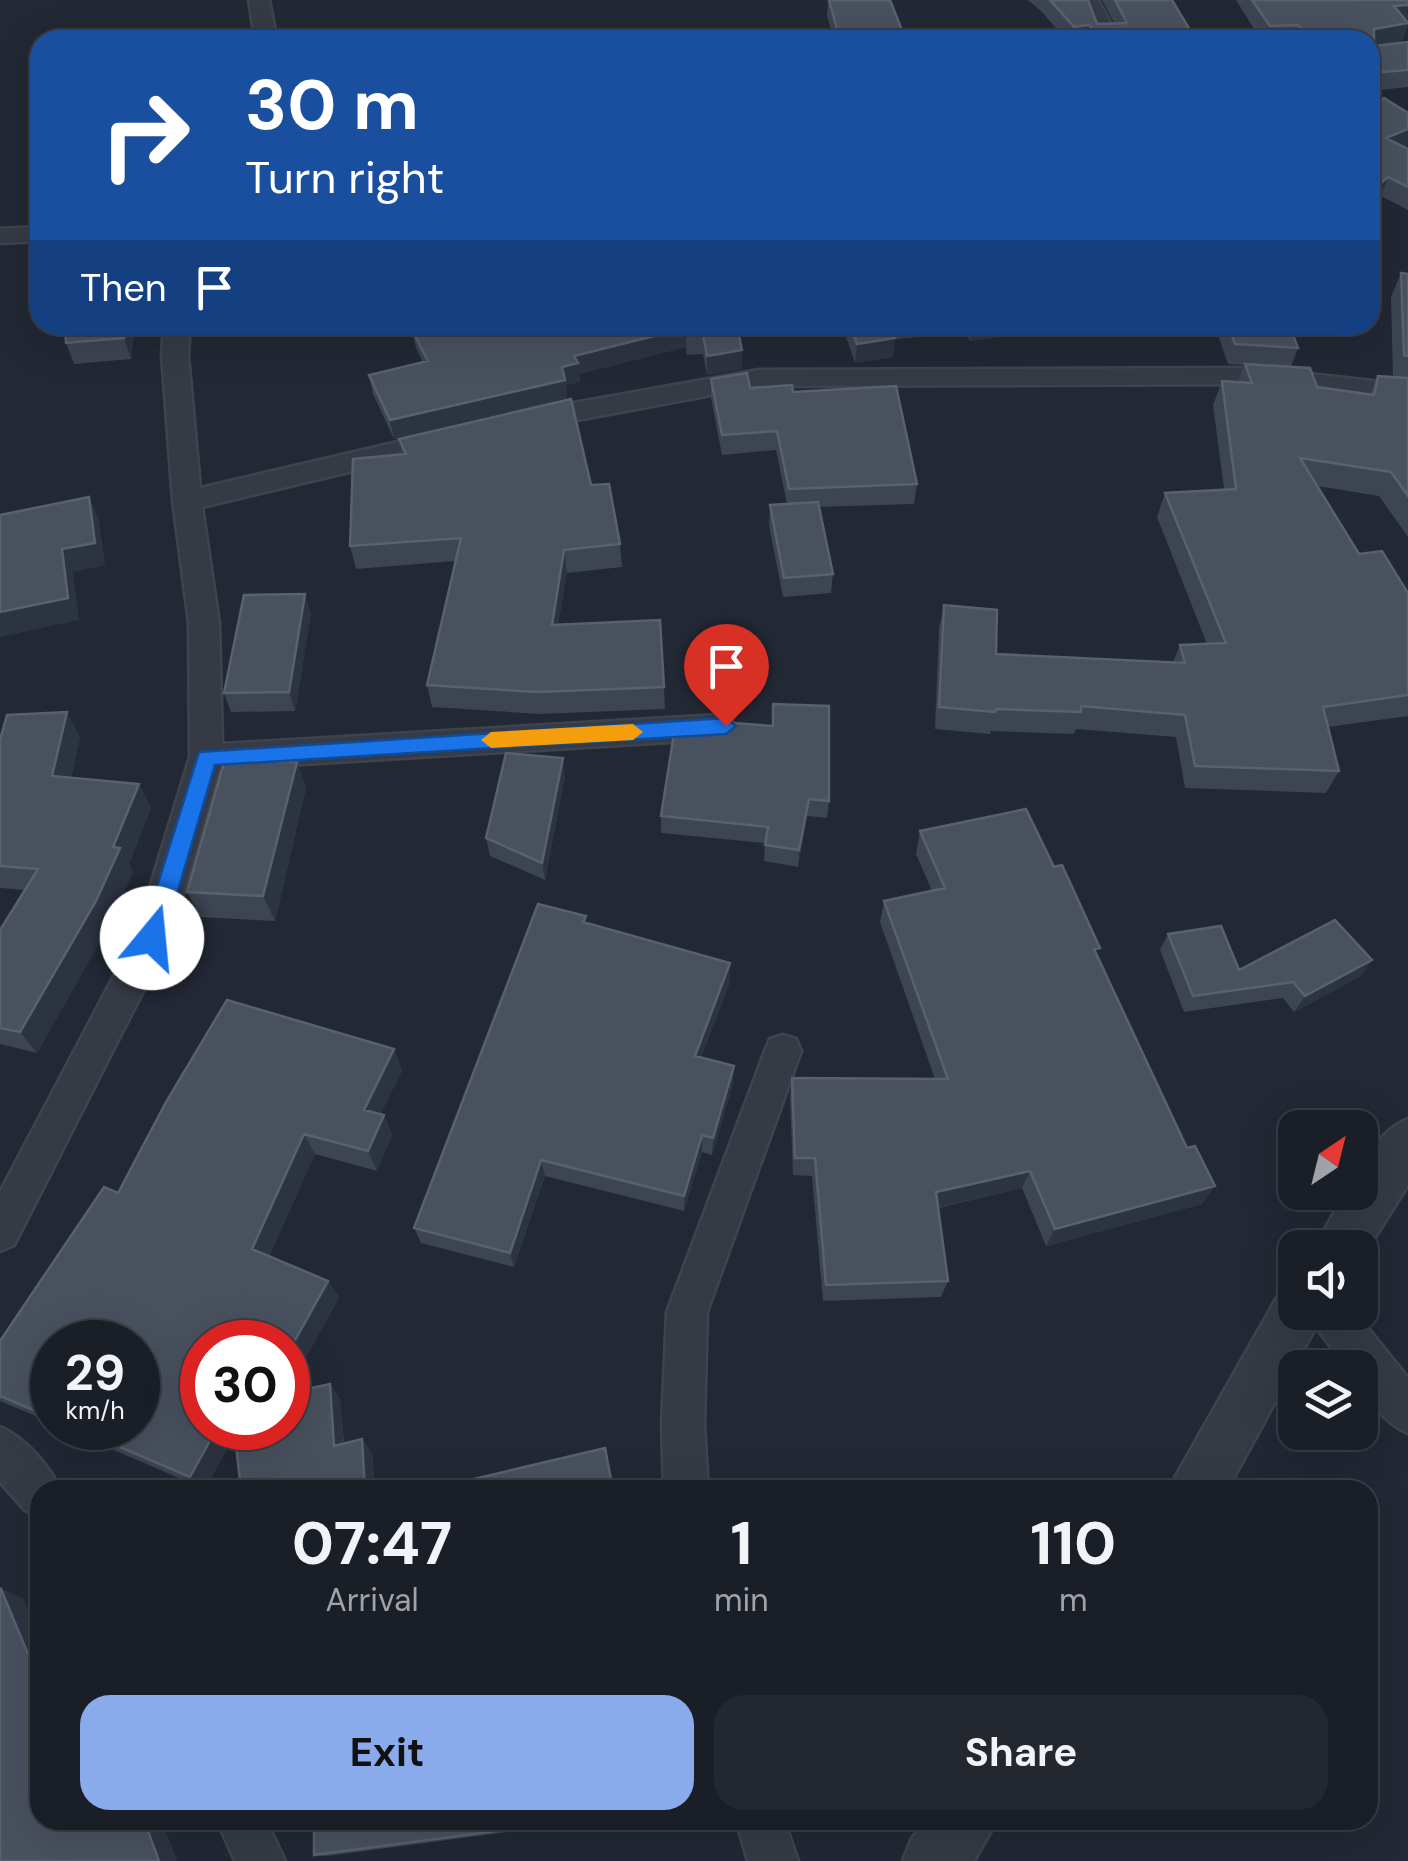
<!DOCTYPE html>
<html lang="en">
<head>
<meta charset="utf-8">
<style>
  :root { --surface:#1a1e27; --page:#23272f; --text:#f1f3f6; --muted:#9fa2a7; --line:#383c44; --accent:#8aabeb }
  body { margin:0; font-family:"DM Sans",sans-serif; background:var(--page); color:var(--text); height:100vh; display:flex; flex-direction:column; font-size:38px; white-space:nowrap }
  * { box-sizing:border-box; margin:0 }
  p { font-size:32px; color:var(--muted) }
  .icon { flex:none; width:55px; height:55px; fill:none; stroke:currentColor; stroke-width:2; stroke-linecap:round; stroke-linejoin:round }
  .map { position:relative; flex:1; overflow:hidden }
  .panel { position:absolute; left:30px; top:1480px; width:1348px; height:350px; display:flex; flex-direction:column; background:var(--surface); border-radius:30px; box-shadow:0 10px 40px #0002,0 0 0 2px var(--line) }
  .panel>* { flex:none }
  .top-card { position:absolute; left:30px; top:30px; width:1350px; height:305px; border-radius:30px; box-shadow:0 10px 40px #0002,0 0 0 2px var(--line); background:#1a4fa0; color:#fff; overflow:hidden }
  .needle { width:65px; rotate:35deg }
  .controls { position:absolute; left:1278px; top:1110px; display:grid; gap:20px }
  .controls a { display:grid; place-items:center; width:100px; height:100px; border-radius:20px; background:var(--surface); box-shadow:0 10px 40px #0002,0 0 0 2px var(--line); font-size:50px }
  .speed { position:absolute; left:30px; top:1320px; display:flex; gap:20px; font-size:50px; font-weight:700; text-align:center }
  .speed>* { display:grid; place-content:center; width:130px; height:130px; border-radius:50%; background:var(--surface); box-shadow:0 10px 40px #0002,0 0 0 2px var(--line); line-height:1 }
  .speed small { font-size:25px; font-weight:400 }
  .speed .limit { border:15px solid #d22; background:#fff; color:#111 }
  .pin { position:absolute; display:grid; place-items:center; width:85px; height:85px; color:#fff; margin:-102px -42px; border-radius:50% 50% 50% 0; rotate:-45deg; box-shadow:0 0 10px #0007 }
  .pin .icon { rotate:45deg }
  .me { position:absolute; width:110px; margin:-55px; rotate:17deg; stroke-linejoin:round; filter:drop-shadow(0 0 8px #0008) }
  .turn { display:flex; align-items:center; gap:35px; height:210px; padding:0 50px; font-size:45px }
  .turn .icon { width:130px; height:130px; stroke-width:2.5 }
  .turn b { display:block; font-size:70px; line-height:85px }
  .then { display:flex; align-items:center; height:95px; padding:0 50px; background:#0003; gap:20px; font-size:38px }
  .eta { display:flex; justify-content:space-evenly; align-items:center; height:170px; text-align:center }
  .eta b { font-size:60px; font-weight:700; line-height:70px }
  .primary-button { display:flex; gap:20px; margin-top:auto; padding:20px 50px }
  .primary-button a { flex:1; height:115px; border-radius:30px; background:var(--accent); color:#111; font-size:40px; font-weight:700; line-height:115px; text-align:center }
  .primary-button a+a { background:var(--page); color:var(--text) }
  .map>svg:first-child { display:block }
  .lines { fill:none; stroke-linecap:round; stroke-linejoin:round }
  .minor-casing { stroke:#3e444e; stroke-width:5 }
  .tertiary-casing { stroke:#3e444e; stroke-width:5 }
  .minor { fill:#353a45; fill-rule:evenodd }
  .tertiary { fill:#353a45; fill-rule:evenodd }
  .wall { fill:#3d4452 }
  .shaded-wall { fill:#2d3441 }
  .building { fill:#49515e; stroke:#59606e; stroke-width:2.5 }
  .route { fill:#1a73e8; stroke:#114b97; stroke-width:2.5 }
  .slow { fill:#f59e0b }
</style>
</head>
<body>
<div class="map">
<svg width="1408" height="1861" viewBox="0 0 1408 1861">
  <rect width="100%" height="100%" fill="#222834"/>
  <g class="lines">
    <defs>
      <path id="minor" d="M249,0H269L277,40H255Z
        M1078,0H1098L1119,40H1097Z
        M40,227V241L0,243V229Z
        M164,325H190L188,355L200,488L449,430L459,433L463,439L459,445L449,448L202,507L219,623L222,744L719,715L730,718L735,727L730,736L719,739L219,769L170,938L14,1245L0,1251V1192L135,936L190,757L189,623L173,501L162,355Z
        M1257,368L1408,385V401L1257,384L759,386L529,429L519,426L515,420L519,414L529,411L759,370Z
        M783,1035L796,1039L801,1051L707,1312L704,1424L708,1490H664L662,1424L667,1312L765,1051L770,1039Z
        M1309,1312H1355L1408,1378V1433C1384,1423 1360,1394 1360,1368H1347L1315,1326Z
        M0,1427C24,1437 50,1466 60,1490H40V1517L25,1510L0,1482Z
        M217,1820H266L285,1861H235Z
        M736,1820H784L798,1861H748Z"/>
      <path id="tertiary" d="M1408,1119V1185L1360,1261V1248H1314L1346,1192H1360C1360,1163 1380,1130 1408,1119Z
        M1295,1287V1312H1324L1227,1490H1168L1279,1294Z
        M927,1820H997L974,1861H903L912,1838Z"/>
    </defs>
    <use href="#minor" class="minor-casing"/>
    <use href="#tertiary" class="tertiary-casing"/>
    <use href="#minor" class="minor"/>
    <use href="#tertiary" class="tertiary"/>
  </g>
  <path class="wall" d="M828,0H890L906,40H834L827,16Z
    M1028,0H1088L1097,24L1114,23L1102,0H1172L1196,40H1066L1042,12Z
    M1236,0H1408V24L1402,41L1374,46L1408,42V87L1370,91V40H1261Z
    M1370,108L1408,113V145L1404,147L1408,149V210L1381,196L1375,201L1370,199Z
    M1401,273L1408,274V537L1379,496L1317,486L1359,554L1408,593V716L1328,727L1339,771L1326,793L1185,788L1176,737L1076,729L1074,734L991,731L990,734L935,729L939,628L944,605L996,654L1173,662L1180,645L1207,644L1157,517L1165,493L1224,489L1213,405L1222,381L1238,382L1244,365L1228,364L1218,335L1221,325H1289L1298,348L1291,367L1317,387L1370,394L1378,376L1393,377L1391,297Z
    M135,325L131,359L74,364L66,343Z
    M737,325L742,369L707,375L703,354L687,355L686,347L579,374L580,382L566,385L567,398L394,439L373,394L369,375L423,362L416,348L412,330Z
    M842,325H1069V328L970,341L966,333L895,339L893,357L855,363Z
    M711,379L750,388L793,392L917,484L914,504L819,507L833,574L831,593L783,597L769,525L770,505L787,504L776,450L722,455L711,398Z
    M399,439L591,485L620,544L622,567L567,573L558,624L660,620L665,709L540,714L432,707L427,685L455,561L356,569L350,546L403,455Z
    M311,613L295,711L231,712L224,693Z
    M675,727L829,801L827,818L807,816L798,867L764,861L765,843L661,833V816Z
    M80,737L71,778L139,784L151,808L129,864L133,872L110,924L37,1053L0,1044V930L25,890L0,888V740Z
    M297,762L306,788L275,921L200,917L187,892Z
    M565,776L545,880L490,856L486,838Z
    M920,831L1097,955L1202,1204L1046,1246L1022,1188L938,1208L948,1281L941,1297L823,1301L812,1176L793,1175L790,1097L792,1078L935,1079L880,922L884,901L932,891L916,854Z
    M586,916V923L730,982L701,1058L733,1084L712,1155L702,1152L684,1211L545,1176L514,1267L421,1243L414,1228Z
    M1168,934L1239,970L1361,976L1294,1012L1283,998L1184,1012L1160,950Z
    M394,1049L402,1071L380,1114L384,1115L392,1135L377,1171L315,1154L269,1256L328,1281L339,1298L288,1389V1342L202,1428L330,1384L340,1399L344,1443L372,1452L375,1490H241L235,1434L205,1489L62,1428H138L52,1342V1423L0,1401V1341L118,1193Z
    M562,1820V1825L327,1856L314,1855Z"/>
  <path class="shaded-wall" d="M1408,5V22L1394,6Z
    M1408,23L1402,41L1370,46L1374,29Z
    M1089,25L1086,40H1071L1074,27Z
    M1408,129V145L1378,157L1386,138Z
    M1388,177L1381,196L1375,201L1382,182Z
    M125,325H135L131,359L124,338Z
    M295,325H321L297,333Z
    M973,325H1069V328L970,341Z
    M686,328V347L579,374L580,382L566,385L567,398L394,439L390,420L562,367L574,356Z
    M895,338L893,357L855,363L857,344Z
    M742,350V369L707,375V356Z
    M89,497L99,520L105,565L73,572L79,620L0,637V612L62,549Z
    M564,550L567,573L554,647L552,625Z
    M305,594L311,613L295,711L289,692Z
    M67,712L80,737L66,800L52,776Z
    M563,758L565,776L545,880L542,863Z
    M297,762L306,788L275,921L263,896Z
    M139,784L151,808L129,864L133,872L110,924L37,1053L20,1032L113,847Z
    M809,799L807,816L798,867L799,850Z
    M1372,960L1361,976L1294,1012L1305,996Z
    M730,963V982L695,1074V1056Z
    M394,1049L402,1071L373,1130L364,1110Z
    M734,1066L733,1084L712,1155L713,1138Z
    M384,1115L392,1135L377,1171L368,1151Z
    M304,1134L315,1154L264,1266L252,1249Z
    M702,1135V1152L684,1211V1196Z
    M541,1160L545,1176L514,1267L510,1253Z
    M1030,1171L1022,1188L930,1209L936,1192Z
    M1215,1186L1202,1204L1046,1246L1055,1229Z
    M328,1281L339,1298L288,1389V1353Z
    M330,1384L340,1399L345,1459L334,1446Z
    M217,1428H239L205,1489L190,1477Z
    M362,1439L372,1452L375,1490H365Z
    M1,1589L23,1598L40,1639V1683Z
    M144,1820H162L177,1861H159Z"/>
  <path class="building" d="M829,0H890L906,40H840Z
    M1050,0H1088L1097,24L1127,23L1115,0H1172L1196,40H1102L1089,25L1074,27Z
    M1252,0H1408V5L1394,6L1408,23L1374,29V46L1408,42V70L1370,73V40H1311L1298,25L1270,26Z
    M1384,98L1408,113V129L1386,138L1408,149V187L1388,177L1382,182L1370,177V108Z
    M1401,273L1408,274V356L1404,355Z
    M65,325H125L124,338L66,343Z
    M432,325H737L742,350L707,356L703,335L687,336L686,328L574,356L578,363L562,367L565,380L390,420L369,375L428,361L412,330Z
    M850,325H892L895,338L857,344Z
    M1228,325H1289L1298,348L1235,344Z
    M1245,364L1310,368L1317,387L1374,395L1378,376L1408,378V496L1391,472L1300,458L1359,554L1382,551L1408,593V695L1323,707L1339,771L1195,766L1185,715L1081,706V712L996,709L995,712L939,707L944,605L997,610L996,654L1185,663L1180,645L1226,643L1165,493L1236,489L1222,381L1252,383Z
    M747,373L750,388L792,385L793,392L896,386L917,484L789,489L777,431L722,435L711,379Z
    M571,399L591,485L609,484L620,544L564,550L552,625L660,620L664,687L537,692L427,685L461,538L350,546L353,459L406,454L399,439Z
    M89,497L95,543L62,549L68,598L0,612V515Z
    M818,502L833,574L784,578L770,505Z
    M305,594L289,692L224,693L244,595Z
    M773,704L829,706V801L809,799L799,850L765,845L768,827L661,816L675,727L733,723L773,726Z
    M67,712L52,776L139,784L113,847L120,848L96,901L20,1032L0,1028V930L38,869L0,866V740L7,715Z
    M506,753L563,758L542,863L486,838Z
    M225,759L297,762L263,896L187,892Z
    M1026,809L1054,867L1062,865L1100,948L1094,949L1187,1148L1195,1146L1215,1186L1055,1229L1030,1171L936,1192L948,1281L826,1285L815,1158H795L792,1078L948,1079L884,901L945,888L920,831Z
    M538,904L586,916L583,922L730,963L695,1056L734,1066L713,1138L702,1135L684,1196L541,1160L510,1253L414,1228Z
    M1335,920L1372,960L1305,996L1293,982L1193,996L1168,934L1221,926L1239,970Z
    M227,1000L394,1049L364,1110L384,1115L368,1151L304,1134L252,1249L328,1281L288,1353V1342H202V1428H217L190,1477L75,1428H138V1342H52V1418L0,1396V1341L104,1187L118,1193L166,1102Z
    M330,1384L334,1446L362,1439L365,1490H241L234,1428H288V1393Z
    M605,1448L613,1490H427Z
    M1,1589L40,1683V1820H144L159,1861H0V1590Z
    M314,1820H557V1823L314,1855Z"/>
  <path class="route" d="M726,718L736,726L726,734L215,765L164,938L160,945H144L141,938L199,752Z"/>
  <path class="slow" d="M633,724L643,732L633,740L491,748L481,740L491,732Z"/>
</svg>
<div class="controls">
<a><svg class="needle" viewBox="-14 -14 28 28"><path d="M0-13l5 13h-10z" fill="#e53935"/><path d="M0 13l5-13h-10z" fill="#9fa2a7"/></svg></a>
<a><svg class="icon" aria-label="sound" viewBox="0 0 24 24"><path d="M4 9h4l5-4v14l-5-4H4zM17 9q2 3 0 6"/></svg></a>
<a><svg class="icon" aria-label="layers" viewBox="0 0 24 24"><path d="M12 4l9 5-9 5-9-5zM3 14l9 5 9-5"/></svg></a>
</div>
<div class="speed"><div>29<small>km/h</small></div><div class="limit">30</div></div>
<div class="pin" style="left:726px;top:726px;background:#d93025"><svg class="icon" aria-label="arrive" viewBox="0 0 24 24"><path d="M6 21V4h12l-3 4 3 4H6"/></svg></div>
<svg class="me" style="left:152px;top:938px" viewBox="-20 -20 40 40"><circle r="19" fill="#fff"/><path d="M0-13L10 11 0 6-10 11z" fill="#1a73e8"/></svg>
<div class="top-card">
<div class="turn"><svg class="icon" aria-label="right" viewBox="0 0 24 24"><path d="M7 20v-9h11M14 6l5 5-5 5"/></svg><div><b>30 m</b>Turn right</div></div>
<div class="then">Then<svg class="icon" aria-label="arrive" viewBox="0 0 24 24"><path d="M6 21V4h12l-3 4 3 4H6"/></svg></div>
</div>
<section class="panel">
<div class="eta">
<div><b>07:47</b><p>Arrival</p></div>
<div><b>1</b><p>min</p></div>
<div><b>110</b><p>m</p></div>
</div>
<div class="primary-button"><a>Exit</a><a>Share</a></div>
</section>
</div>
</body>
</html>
